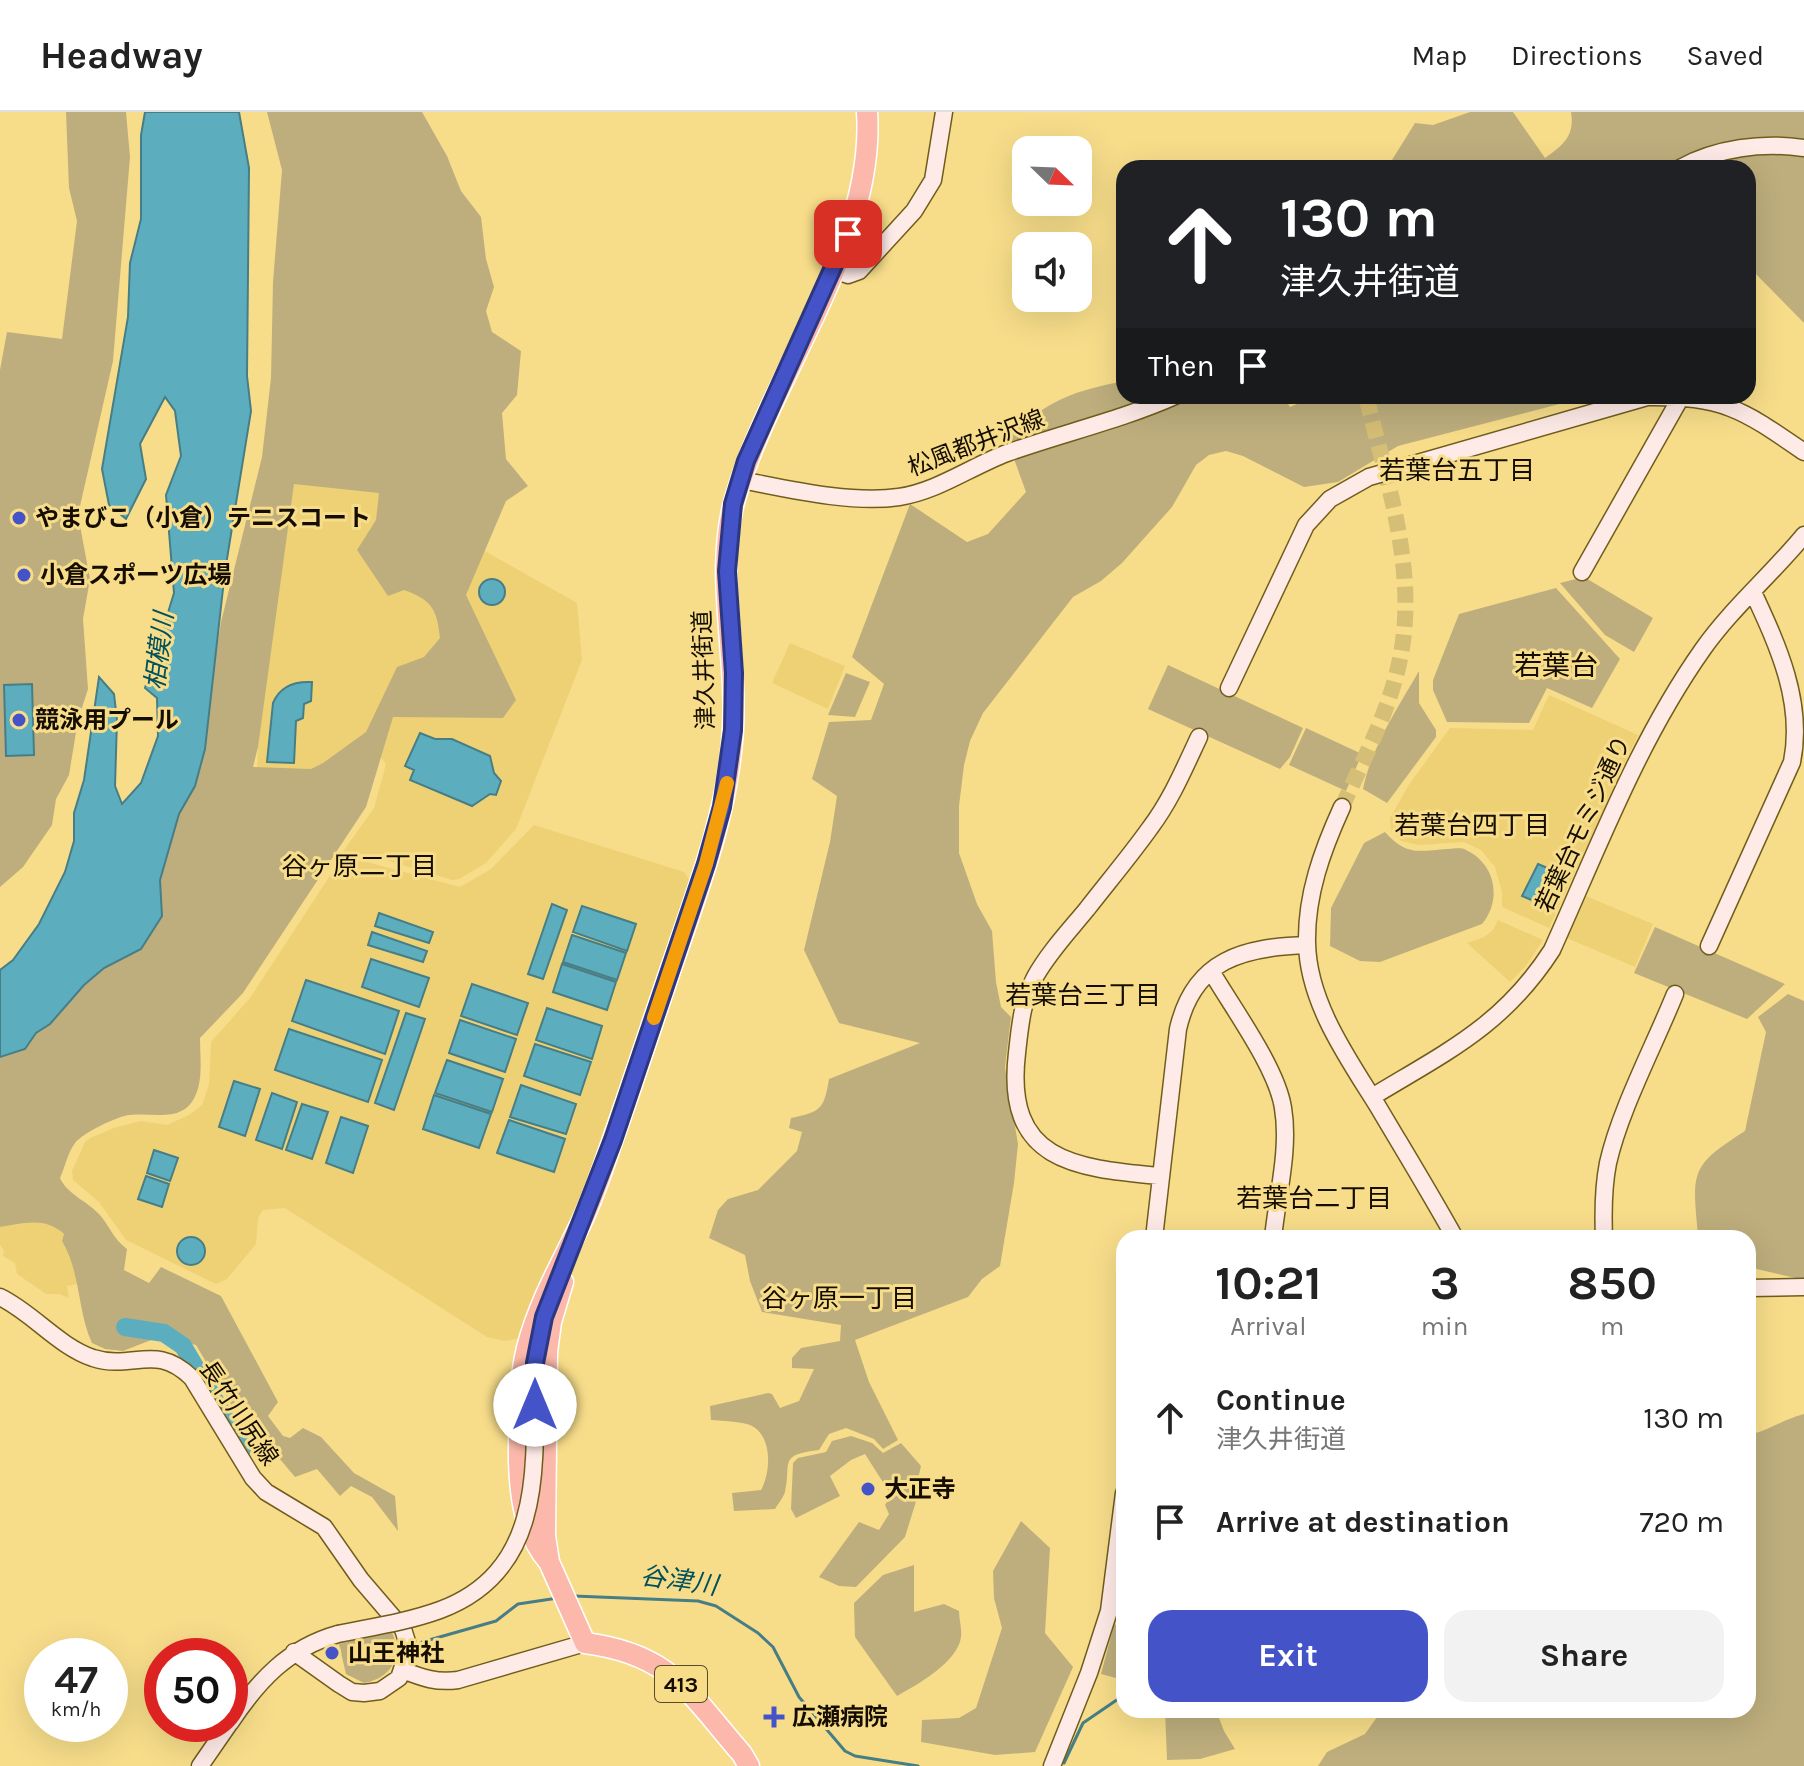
<!DOCTYPE html>
<html lang="en">
<head>
<meta charset="utf-8">
<style>
  :root { --surface:#fff; --page:#f2f2f2; --text:#222; --muted:#767676; --line:#e0e0e0; --accent:#4454c8 }
  body { margin:0; font-family:Karla,"Noto Sans JP",sans-serif; background:var(--page); color:var(--text); height:100vh; display:flex; flex-direction:column; font-size:30px; white-space:nowrap }
  * { box-sizing:border-box; margin:0 }
  p { font-size:26px; color:var(--muted) }
  .icon { flex:none; width:44px; height:44px; fill:none; stroke:currentColor; stroke-width:2; stroke-linecap:round; stroke-linejoin:round }
  .map { position:relative; flex:1; overflow:hidden }
  .sheet { position:absolute; left:1116px; top:1118px; width:640px; height:488px; display:flex; flex-direction:column; background:var(--surface); border-radius:24px; box-shadow:0 8px 32px #0002 }
  .sheet>* { flex:none }
  .banner { position:absolute; left:1116px; top:48px; width:640px; height:244px; border-radius:24px; box-shadow:0 8px 32px #0002; background:#202124; color:#fff; overflow:hidden }
  .needle { width:52px; rotate:113deg }
  .tools { position:absolute; left:1012px; top:24px; display:grid; gap:16px }
  .tools a { display:grid; place-items:center; width:80px; height:80px; border-radius:16px; background:var(--surface); box-shadow:0 8px 32px #0002; font-size:40px }
  .speed { position:absolute; left:24px; top:1526px; display:flex; gap:16px; font-size:40px; font-weight:700; text-align:center }
  .speed>* { display:grid; place-content:center; width:104px; height:104px; border-radius:50%; background:var(--surface); box-shadow:0 8px 32px #0002; line-height:1 }
  .speed small { font-size:20px; font-weight:400 }
  .speed .limit { border:12px solid #d22; background:#fff; color:#111 }
  .pin { position:absolute; display:grid; place-items:center; width:68px; height:68px; color:#fff; margin:-34px; border-radius:16px; box-shadow:0 4px 12px #0006 }
  .me { position:absolute; width:88px; margin:-44px; rotate:0deg; stroke-linejoin:round; filter:drop-shadow(0 0 6px #0008) }
  .turn { display:flex; align-items:center; gap:28px; height:168px; padding:0 32px; font-size:36px }
  .turn .icon { width:104px; height:104px; stroke-width:2.5 }
  .turn b { display:block; font-size:56px; line-height:68px }
  .then { display:flex; align-items:center; height:76px; padding:0 32px; background:#0003; gap:16px; font-size:30px }
  .eta { display:flex; justify-content:space-evenly; align-items:center; height:136px; text-align:center }
  .eta b { font-size:48px; font-weight:700; line-height:56px }
  .cta { display:flex; gap:16px; margin-top:auto; padding:16px 32px }
  .cta a { flex:1; height:92px; border-radius:24px; background:var(--accent); color:#fff; font-size:32px; font-weight:700; line-height:92px; text-align:center }
  .cta a+a { background:var(--page); color:var(--text) }
  ul { padding:0; list-style:none }
  li { display:flex; align-items:center; gap:24px; height:104px; padding:0 32px }
  li div { flex:1 }
  li b { display:block; font-size:30px }
  li em { font-style:normal }
  header { display:flex; align-items:center; gap:48px; box-sizing:border-box; height:112px; padding:0 40px; background:var(--surface); border-bottom:2px solid var(--line) }
  header strong { font-size:38px }
  nav { display:flex; gap:44px; margin-inline-start:auto; font-size:28px }
  .map>svg:first-child { display:block }
  .built { fill:#eed175 }
  .green { fill:#beae7d; fill-rule:evenodd }
  .water { fill:#5caebf; stroke:#477e86; stroke-width:2 }
  .lines { fill:none; stroke-linecap:round; stroke-linejoin:round }
  .stream { stroke:#477e86; stroke-width:3 }
  .river { stroke:#5caebf; stroke-width:18 }
  .secondary-tunnel { stroke:#d5be75; stroke-width:16; stroke-dasharray:16 8; stroke-linecap:butt }
  .secondary-casing { stroke:#705d1c; stroke-width:19 }
  .highway-casing { stroke:#fff; stroke-width:23 }
  .secondary { stroke:#feeae6; stroke-width:16 }
  .highway { stroke:#fcb9ab; stroke-width:20 }
  .secondary-bridge-casing { stroke:#705d1c; stroke-width:19; stroke-linecap:butt }
  .secondary-bridge { stroke:#feeae6; stroke-width:16 }
  .route-casing { stroke:#2c3782; stroke-width:20 }
  .route { stroke:#4454c8; stroke-width:14 }
  .slow { stroke:#f59e0b; stroke-width:14 }
  .poi-dot { fill:#4454c8; stroke:#f7dd8a; stroke-width:3 }
  .labels { text-anchor:middle; stroke-width:6; stroke-linejoin:round; paint-order:stroke }
  .shield { fill:#f7dd8a; stroke:#594b29; stroke-width:2 }
  .shield-label { font-size:22px; font-weight:bold; fill:#150d00 }
  .street-label { font-size:24px; fill:#150d00; stroke:#f7dd8a }
  .poi-label { font-size:24px; font-weight:bold; fill:#150d00; stroke:#f7dd8a; text-anchor:start }
  .neighbourhood-label { font-size:26px; fill:#150d00; stroke:#f7dd8a }
  .water-label { font-size:26px; font-style:italic; fill:#02505c; stroke:#f7dd8a }
  .quarter-label { font-size:28px; fill:#150d00; stroke:#f7dd8a }
</style>
</head>
<body>
<header>
<strong>Headway</strong>
<nav><a>Map</a><a>Directions</a><a>Saved</a></nav>
</header>
<div class="map">
<svg width="1804" height="1654" viewBox="0 0 1804 1654">
  <rect width="100%" height="100%" fill="#f7dd8a"/>
  <path class="built" d="M289,366L389,378L483,438L577,491L582,548L516,717L486,751L459,767L452,768L373,744L342,741L374,696L386,652L373,635L326,662L257,657L261,577Z
    M790,531L845,554L828,597L772,571Z
    M1549,583L1638,623L1549,816L1502,795V780L1495,755L1481,738L1464,730L1419,733L1401,729L1391,718L1390,706L1408,674L1450,616L1533,618Z
    M534,713L684,760L691,770L597,1046L521,1226L505,1229L487,1225L285,1096L263,1098L258,1106L256,1132L227,1167L216,1172L126,1128L99,1090L73,1068L72,1059L85,1030L90,1026L114,1016L141,1009L167,1013L189,1003L202,993L209,972L211,930L250,886L331,762L339,754L348,750L363,749L460,775L491,757Z
    M1581,782L1653,812L1635,855L1562,824Z
    M1498,808L1543,828L1526,854L1510,870L1467,831L1484,825L1493,818Z
    M41,1109L55,1114L64,1122L62,1129L73,1147L78,1172L67,1174L69,1186L59,1182H46L17,1162L15,1151L3,1144L4,1139L0,1133V1115Z"/>
  <path class="green" d="M66,0H126L130,45L113,249L78,403L90,467L83,507L88,577L78,608L69,663L56,687L52,713L23,755L0,775V258L7,220L62,227L77,109L69,76Z
    M267,0H422L447,44L461,79L481,105L486,147L494,175L486,199L492,220L521,239L517,283L502,301L506,347L528,374L506,389L466,483L516,588L503,606L393,605L366,695L243,881L200,926C200,944 203,966 196,982C184,1012 155,1000 130,1003C117,1004 83,1021 75,1031C68,1040 65,1055 60,1066C67,1082 87,1089 99,1102C110,1114 113,1127 127,1137L124,1158L149,1171L161,1155L221,1184L278,1290L268,1304L283,1324L290,1326L303,1316L321,1325L354,1361L395,1384L398,1419L372,1385L351,1374L340,1384L317,1357L295,1365L279,1346L267,1356L255,1324L257,1302L247,1294L235,1299L196,1233L159,1225L123,1239L105,1237L92,1231C77,1198 81,1161 62,1129L64,1122C44,1104 24,1112 0,1115V945L25,937L37,921L50,912L84,873L104,856L125,846L162,804L160,768L179,702L195,674L221,510L262,345L271,266L273,170L282,58ZM294,372L379,381L376,408L357,438L388,484L404,478C432,488 437,497 440,526L424,545L397,555L366,620L323,651L311,657L253,655L258,635Z
    M1470,0H1513L1545,46C1563,33 1575,24 1571,0H1804V211L1748,154V56H1387L1415,11L1433,13Z
    M1124,269V284H1283L1290,295L1316,284H1357L1359,289L1366,284H1590L1398,334L1338,370L1304,375L1243,344L1226,339L1209,343L1196,353L1172,395L1122,451L1101,469L1073,485L983,601L970,629L964,653L959,694V741L977,792L992,819L996,870L1001,895L1011,905L1005,955L1018,1032L1014,1071L1000,1154L982,1167L968,1185L855,1228L869,1270L898,1328L883,1337L874,1327L846,1316L829,1322L819,1338C777,1343 792,1351 785,1380C783,1386 778,1392 775,1397L734,1399L732,1381L761,1378C771,1360 773,1323 750,1313C739,1309 723,1309 711,1308L710,1294L768,1281L772,1282L780,1296L799,1289L814,1257L792,1256V1246L801,1236L840,1229L841,1213L762,1200L750,1169L745,1143L709,1126L718,1098L728,1087L758,1078L797,1039L802,1020L789,1016L791,1006C821,1000 824,997 829,967L920,931L839,911L804,838L830,730L837,684L812,667L829,610L871,608L884,572L852,545L910,392L967,430L988,422L1026,380L1006,325C1050,289 1068,280 1124,269Z
    M1584,465L1653,506L1634,540L1605,523L1560,471Z
    M1556,476L1620,547L1592,596L1547,576L1529,611L1447,610L1433,578V568L1459,502Z
    M1168,553L1303,616L1290,645L1280,657L1148,597Z
    M1419,559V591L1436,618V625L1387,691L1363,677C1372,634 1397,597 1419,559Z
    M846,561L870,570L855,605L828,603Z
    M1306,616L1362,642L1346,679L1289,653Z
    M1385,720C1407,744 1417,739 1448,737C1454,737 1461,735 1466,738C1496,752 1502,788 1482,812L1380,850L1360,849L1330,834L1331,796L1364,731Z
    M1655,815L1785,872L1747,907L1634,861Z
    M1788,882L1804,889V1168L1748,1155V1126H1702L1698,1123C1692,1059 1690,1054 1745,1019L1766,920L1758,905Z
    M1804,1302V1654H1318L1327,1640L1365,1622L1382,1598H1748V1323C1768,1319 1784,1307 1804,1302Z
    M851,1324L872,1331L883,1341L901,1331L921,1354L915,1380L918,1383L905,1425L856,1475L839,1474L819,1465L859,1410L879,1418L889,1402L885,1393L891,1383L865,1342L851,1348L830,1364L840,1384L796,1406L791,1397L793,1351L798,1346L826,1340L832,1329Z
    M1021,1409L1050,1436L1045,1521L1073,1555L1035,1640L995,1643L921,1630L922,1608L959,1606L976,1596L1002,1516L994,1486L993,1459Z
    M914,1453V1500L944,1492L959,1499C959,1507 962,1517 961,1525C958,1550 917,1573 897,1584L855,1525L854,1491L883,1463Z
    M1124,1510V1565L1116,1566L1101,1562L1114,1513Z
    M392,1520C403,1546 391,1566 364,1571L346,1562L339,1532Z
    M1165,1598H1216L1224,1619L1235,1637L1200,1647L1167,1648Z"/>
  <path class="water" d="M145,0H239L249,56L247,264L251,299L225,459L205,637L195,674L179,702L160,768L162,804L141,837L104,856L84,873L50,912L36,921L25,937L0,945V858L13,848L39,812L65,760L74,729V701L84,668L99,565L114,582L117,608L115,674L122,692L141,671L158,624L157,586L145,576L174,481L166,383L181,344L175,299L165,285L140,332L146,367L126,407L109,393L102,357L128,205L130,151L141,107V23Z
    M479 480a13 13 0 1 1 26 0a13 13 0 1 1-26 0Z
    M312,570L311,589L304,592L303,606L296,609L294,651L267,650L273,591C280,574 294,569 312,570Z
    M32,572L34,643L6,644L4,573Z
    M420,621L435,627H452L490,644L494,661L501,669L496,683L490,682L472,694L410,668L414,658L405,654Z
    M1538,752L1557,760L1541,792L1522,784Z
    M552,792L567,798L543,867L528,862Z
    M582,794L636,812L627,839L573,820Z
    M379,801L433,820L429,831L375,814Z
    M372,820L427,839L423,850L368,833Z
    M572,823L626,841L617,868L563,850Z
    M371,847L429,866L419,895L362,875Z
    M562,852L616,870L607,898L553,880Z
    M306,868L399,899L385,942L292,909Z
    M472,872L528,891L517,923L461,904Z
    M547,896L602,914L592,947L536,928Z
    M406,901L425,907L394,998L375,991Z
    M460,908L516,927L505,960L449,941Z
    M289,917L382,948L368,990L275,958Z
    M535,932L591,950L580,983L524,964Z
    M447,948L503,967L492,1000L435,981Z
    M234,969L260,977L245,1024L219,1015Z
    M521,973L576,992L566,1022L510,1005Z
    M272,981L297,990L282,1037L256,1028Z
    M434,983L491,1002L479,1036L423,1017Z
    M302,992L328,1000L312,1047L286,1038Z
    M341,1005L368,1014L353,1061L326,1051Z
    M509,1008L565,1027L554,1060L497,1041Z
    M154,1038L178,1046L170,1069L147,1061Z
    M146,1064L169,1072L162,1095L138,1087Z
    M177 1139a14 14 0 1 1 28 0a14 14 0 1 1-28 0Z"/>
  <g class="lines">
    <path class="stream" d="M574,1484L698,1489L716,1494L758,1521L773,1535L799,1585L845,1639L855,1644L918,1654
      M422,1530L496,1509L518,1492L558,1486
      M1064,1651L1083,1611L1124,1583"/>
    <path class="river" d="M125,1215L164,1221L183,1234L243,1336"/>
    <path class="secondary-tunnel" d="M1342,695C1364,646 1391,596 1401,542C1417,455 1386,367 1366,284"/>
    <defs>
      <path id="secondary" d="M1680,56C1717,36 1762,30 1804,36
        M833,158L848,163L859,159L914,99L933,68L944,0
        M741,368C788,377 851,392 899,385C938,379 970,355 1007,341C1063,321 1121,308 1175,284
        M1582,460L1681,285
        M1229,576L1306,413L1330,387L1369,365L1647,285C1724,284 1743,298 1804,340
        M1342,695C1322,739 1306,783 1307,831C1308,890 1347,945 1377,993C1403,1037 1430,1081 1455,1126
        M1709,834L1792,650C1804,590 1778,534 1753,480
        M1211,859C1232,895 1277,956 1283,996C1290,1037 1277,1085 1273,1126
        M1372,985C1446,940 1503,914 1552,838C1598,736 1638,629 1703,537C1732,496 1772,462 1804,423
        M1160,1064C1075,1056 1004,1050 1017,941C1020,914 1022,889 1035,865C1049,840 1069,819 1087,797C1108,770 1130,744 1150,716C1171,688 1184,657 1199,625
        M1154,1126L1178,917C1194,847 1244,835 1307,833
        M1604,1126C1603,1101 1603,1076 1608,1051C1620,998 1654,934 1675,882
        M1748,1176L1804,1175
        M0,1185C33,1201 58,1234 93,1246C134,1259 155,1230 192,1266L253,1366L266,1380L324,1415L361,1468L403,1517L409,1536L399,1566L380,1579L364,1581L352,1580L339,1572L294,1540
        M534,1268L539,1222
        M403,1558C422,1566 437,1571 458,1568L585,1531
        M230,1611C258,1569 288,1536 338,1522
        M200,1654L229,1612
        M1052,1654L1089,1561L1109,1499L1124,1381"/>
      <path id="highway" d="M563,1170L551,1210L547,1240L545,1424L549,1450L585,1531C671,1542 689,1581 742,1642L749,1654
        M549,1450C525,1423 520,1385 519,1350C519,1313 518,1272 527,1236C538,1193 559,1156 578,1117C593,1088 603,1055 614,1024C636,962 656,899 678,836C701,769 726,702 732,630C740,551 713,463 735,387C771,262 876,131 867,0"/>
    </defs>
    <use href="#secondary" class="secondary-casing"/>
    <use href="#highway" class="highway-casing"/>
    <use href="#secondary" class="secondary"/>
    <use href="#highway" class="highway"/>
    <defs>
      <path id="secondary-bridge" d="M338,1522C372,1515 407,1510 440,1498C542,1460 536,1359 534,1268"/>
    </defs>
    <use href="#secondary-bridge" class="secondary-bridge-casing"/>
    <use href="#secondary-bridge" class="secondary-bridge"/>
  </g>
  <g class="lines">
    <defs>
      <path id="route" d="M535,1293V1251L544,1205L613,1028L706,752L722,695L733,618L734,561L727,459L733,392L746,349L848,122"/>
    </defs>
    <use href="#route" class="route-casing"/>
    <use href="#route" class="route"/>
    <path class="slow" d="M654,906L706,752L727,671"/>
  </g>
  <g class="poi-dot">
    <circle cx="19" cy="406" r="8"/>
    <circle cx="24" cy="463" r="8"/>
    <circle cx="19" cy="608" r="8"/>
    <circle cx="868" cy="1377" r="8"/>
    <circle cx="332" cy="1541" r="8"/>
    <path d="M770 1593h8v8h8v8h-8v8h-8v-8h-8v-8h8z"/>
  </g>
  <g class="labels">
    <rect class="shield" x="655" y="1554" width="52" height="36" rx="6"/>
    <g class="shield-label">
      <text x="681" y="1580">413</text>
    </g>
    <g class="street-label">
      <text transform="translate(976 331) rotate(-21)" y="8">松風都井沢線</text>
      <text transform="translate(704 558) rotate(-92)" y="8">津久井街道</text>
      <text transform="translate(1583 712) rotate(-65)" y="8">若葉台モミジ通り</text>
      <text transform="translate(239 1301) rotate(56)" y="8">長竹川尻線</text>
    </g>
    <g class="poi-label">
      <text x="35" y="414">やまびこ（小倉）テニスコート</text>
      <text x="40" y="471">小倉スポーツ広場</text>
      <text x="35" y="616">競泳用プール</text>
      <text x="884" y="1385">大正寺</text>
      <text x="348" y="1549">山王神社</text>
      <text x="792" y="1613">広瀬病院</text>
    </g>
    <g class="neighbourhood-label">
      <text x="1457" y="367">若葉台五丁目</text>
      <text x="1472" y="722">若葉台四丁目</text>
      <text x="359" y="763">谷ヶ原二丁目</text>
      <text x="1083" y="892">若葉台三丁目</text>
      <text x="1314" y="1095">若葉台二丁目</text>
      <text x="839" y="1195">谷ヶ原一丁目</text>
    </g>
    <g class="water-label">
      <text transform="translate(159 539) rotate(-83)" y="9">相模川</text>
      <text transform="translate(679 1468) rotate(8)" y="9">谷津川</text>
    </g>
    <g class="quarter-label">
      <text x="1556" y="563">若葉台</text>
    </g>
  </g>
</svg>
<div class="tools">
<a><svg class="needle" viewBox="-14 -14 28 28"><path d="M0-13l5 13h-10z" fill="#e53935"/><path d="M0 13l5-13h-10z" fill="#767676"/></svg></a>
<a><svg class="icon" aria-label="sound" viewBox="0 0 24 24"><path d="M4 9h4l5-4v14l-5-4H4zM17 9q2 3 0 6"/></svg></a>
</div>
<div class="speed"><div>47<small>km/h</small></div><div class="limit">50</div></div>
<div class="pin" style="left:848px;top:122px;background:#d93025"><svg class="icon" aria-label="arrive" viewBox="0 0 24 24"><path d="M6 21V4h12l-3 4 3 4H6"/></svg></div>
<svg class="me" style="left:535px;top:1293px" viewBox="-20 -20 40 40"><circle r="19" fill="#fff"/><path d="M0-13L10 11 0 6-10 11z" fill="#4454c8"/></svg>
<div class="banner">
<div class="turn"><svg class="icon" aria-label="ahead" viewBox="0 0 24 24"><path d="M12 20V5M6 11l6-6 6 6"/></svg><div><b>130 m</b>津久井街道</div></div>
<div class="then">Then<svg class="icon" aria-label="arrive" viewBox="0 0 24 24"><path d="M6 21V4h12l-3 4 3 4H6"/></svg></div>
</div>
<section class="sheet">
<div class="eta">
<div><b>10:21</b><p>Arrival</p></div>
<div><b>3</b><p>min</p></div>
<div><b>850</b><p>m</p></div>
</div>
<ul>
<li><svg class="icon" aria-label="ahead" viewBox="0 0 24 24"><path d="M12 20V5M6 11l6-6 6 6"/></svg><div><b>Continue</b><p>津久井街道</p></div><em>130 m</em></li>
<li><svg class="icon" aria-label="arrive" viewBox="0 0 24 24"><path d="M6 21V4h12l-3 4 3 4H6"/></svg><div><b>Arrive at destination</b></div><em>720 m</em></li>
</ul>
<div class="cta"><a>Exit</a><a>Share</a></div>
</section>
</div>
</body>
</html>
